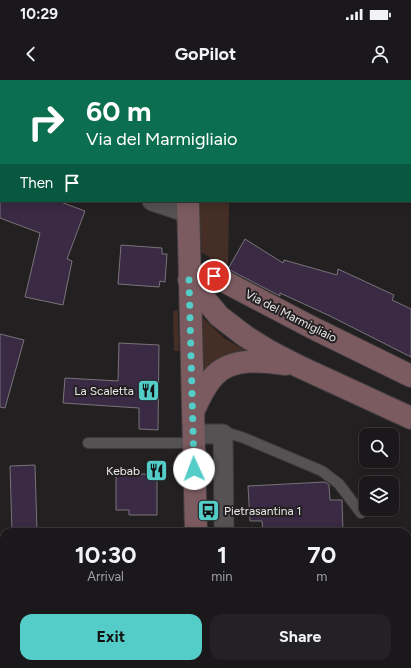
<!DOCTYPE html>
<html lang="en">
<head>
<meta charset="utf-8">
<style>
  :root { --surface:#1a181a; --page:#232123; --text:#f1f3f6; --muted:#9fa0a2; --line:#383739; --accent:#54cdc8 }
  body { margin:0; font-family:Figtree,sans-serif; background:var(--page); color:var(--text); height:100vh; display:flex; flex-direction:column; font-size:15px; white-space:nowrap }
  * { box-sizing:border-box; margin:0 }
  p { font-size:13px; color:var(--muted) }
  .icon { flex:none; width:22px; height:22px; fill:none; stroke:currentColor; stroke-width:2; stroke-linecap:round; stroke-linejoin:round }
  .map { position:relative; flex:1; overflow:hidden }
  .panel { position:absolute; left:0px; top:448px; width:411px; height:140px; display:flex; flex-direction:column; background:var(--surface); border-radius:12px 12px 0 0; box-shadow:0 2px 10px #0003,0 0 0 1px var(--line) }
  .panel>* { flex:none }
  .hud { position:absolute; left:0px; top:0px; width:411px; height:122px; box-shadow:0 2px 10px #0003,0 0 0 1px var(--line); background:#0b6e4f; color:#fff; overflow:hidden }
  .tools { position:absolute; left:359px; top:348px; display:grid; gap:8px }
  .tools a { display:grid; place-items:center; width:40px; height:40px; border-radius:8px; background:var(--surface); box-shadow:0 2px 10px #0003,0 0 0 1px var(--line); font-size:20px }
  .pin { position:absolute; display:grid; place-items:center; width:34px; height:34px; color:#fff; margin:-17px; border:2px solid #fff; border-radius:50%; box-shadow:0 1px 4px #0007 }
  .me { position:absolute; width:44px; margin:-22px; rotate:358deg; stroke-linejoin:round; filter:drop-shadow(0 0 3px #0008) }
  .turn { display:flex; align-items:center; gap:14px; height:84px; padding:0 20px; font-size:18px }
  .turn .icon { width:52px; height:52px; stroke-width:2.5 }
  .turn b { display:block; font-size:28px; line-height:34px }
  .then { display:flex; align-items:center; height:38px; padding:0 20px; background:#0003; gap:8px; font-size:15px }
  .eta { display:flex; justify-content:space-evenly; align-items:center; height:68px; text-align:center }
  .eta b { font-size:24px; font-weight:700; line-height:28px }
  .action { display:flex; gap:8px; margin-top:auto; padding:8px 20px }
  .action a { flex:1; height:46px; border-radius:12px; background:var(--accent); color:#111; font-size:16px; font-weight:700; line-height:46px; text-align:center }
  .action a+a { background:var(--page); color:var(--text) }
  .status { display:flex; justify-content:space-between; align-items:center; height:28px; padding:0 20px; background:var(--surface); direction:ltr }
  .status svg { height:11px; fill:currentColor }
  header { display:flex; justify-content:space-between; align-items:center; height:52px; padding:0 20px; background:var(--surface); font-size:18px; font-weight:700 }
  .map>svg:first-child { display:block }
  .green { fill:#442e25 }
  .building { fill:#3b2a44; stroke:#777478 }
  .lines { fill:none; stroke-linecap:round; stroke-linejoin:round }
  .lane-casing { stroke:#3e3b3c; stroke-width:12 }
  .street-casing { stroke:#3e3b3c; stroke-width:21 }
  .secondary-casing { stroke:#3e3b3c; stroke-width:24 }
  .lane { stroke:#565254; stroke-width:10 }
  .street { stroke:#565254; stroke-width:19 }
  .secondary { stroke:#7c5b60; stroke-width:22 }
  .route { stroke:#54cdc8; stroke-width:7; stroke-dasharray:0 12.6 }
  .labels { text-anchor:middle; stroke-width:4; stroke-linejoin:round; paint-order:stroke }
  .street-label { font-size:12px; fill:#eae8e9; stroke:#232022 }
  .poi-label { font-size:12px; fill:#eae8e9; stroke:#232022; text-anchor:end }
</style>
</head>
<body>
<div class="status"><b>10:29</b><svg viewBox="0 0 49 12"><path d="M0 12V9h3v3zM5 12V6h3v6zM10 12V3h3v9zM15 12V0h3v12zM26 1h20v11H26zM47 4h2v5h-2z"/></svg></div>
<header><svg class="icon" aria-label="back" viewBox="0 0 24 24"><path d="M15 5l-7 7 7 7"/></svg>GoPilot<svg class="icon" aria-label="person" viewBox="0 0 24 24"><circle cx="12" cy="8" r="4"/><path d="M4 21q1-7 8-7t8 7"/></svg></header>
<div class="map">
<svg width="411" height="588" viewBox="0 0 411 588">
  <rect width="100%" height="100%" fill="#232022"/>
  <path class="green" d="M248,0H332V1H248Z
    M410,40H411V111H410Z
    M199,121H229L228,189L201,172L200,166Z
    M178,230L179,271H174L173,231Z
    M200,235L224,258L249,273L202,295Z"/>
  <path class="building" d="M0,121H58L85,131L67,179L72,181L63,225L25,217L40,153L0,138Z
    M245,159L283,183L284,180L337,195L338,189L394,215L392,220L411,229V277L330,236L280,213V216L228,189Z
    M121,165L162,168V174H167L165,202L160,201L159,207L118,204Z
    M0,254L24,260L5,328L0,327Z
    M119,263L159,265L158,350L139,349V328L63,323L65,298L118,301Z
    M35,385L37,452H12L10,386Z
    M116,394H157V435H129V430H116Z
    M325,402L329,405L330,420H342L343,452H263L262,441H250L248,406Z"/>
  <g class="lines">
    <defs>
      <path id="lane" d="M223,354L228,353L244,358L322,391L339,404L361,433
        M88,363H193"/>
      <path id="street" d="M0,74H1
        M152,121L188,133
        M193,354H223L224,452
        M0,515H4
        M176,584V588
        M229,584V588"/>
      <path id="secondary" d="M186,0V1
        M188,121L196,452
        M189,200L219,236L245,256L269,271L298,286L411,338
        M189,200L206,195L214,196L311,247L411,296
        M193,332C199,319 205,305 215,295C233,277 264,281 286,284
        M203,584V588"/>
    </defs>
    <use href="#lane" class="lane-casing"/>
    <use href="#street" class="street-casing"/>
    <use href="#secondary" class="secondary-casing"/>
    <use href="#lane" class="lane"/>
    <use href="#street" class="street"/>
    <use href="#secondary" class="secondary"/>
  </g>
  <g class="lines">
    <path class="route" d="M194,389L189,200L206,195L214,196"/>
  </g>
  <defs>
    <symbol id="restaurant-square" viewBox="-11 -11 22 22"><rect x="-9" y="-9" width="18" height="18" rx="4" fill="#54cdc8" stroke="#232022"/><path d="M-5-6h1v4h1v-4h1v4h1v-4h1v5L-1.5 .5V6h-2V.5L-5-1ZM5-6V6H3V1.5H1.5Q1.5-4 5-6Z" fill="#111"/></symbol>
    <symbol id="bus-square" viewBox="-11 -11 22 22"><rect x="-9" y="-9" width="18" height="18" rx="4" fill="#54cdc8" stroke="#232022"/><path d="M-5-6H5V4H4V6H2V4H-2V6H-4V4H-5ZM-3.5-4V0h7V-4ZM-3.5 1.2v1.5H-2V1.2ZM2 1.2v1.5H3.5V1.2Z" fill="#111"/></symbol>
  </defs>
  <g fill-rule="evenodd">
    <use href="#restaurant-square" x="136" y="298" width="25" height="25"/>
    <use href="#restaurant-square" x="144" y="378" width="25" height="25"/>
    <use href="#bus-square" x="196" y="418" width="25" height="25"/>
  </g>
  <g class="labels">
    <g class="street-label">
      <text transform="translate(291 236) rotate(27)" y="4">Via del Marmigliaio</text>
    </g>
    <g class="poi-label">
      <text x="134" y="315">La Scaletta</text>
      <text x="140" y="395">Kebab</text>
      <text x="224" y="435" text-anchor="start">Pietrasantina 1</text>
    </g>
  </g>
</svg>
<div class="tools">
<a><svg class="icon" aria-label="search" viewBox="0 0 24 24"><circle cx="10" cy="10" r="6"/><path d="M15 15l6 6"/></svg></a>
<a><svg class="icon" aria-label="layers" viewBox="0 0 24 24"><path d="M12 4l9 5-9 5-9-5zM3 14l9 5 9-5"/></svg></a>
</div>
<div class="pin" style="left:214px;top:196px;background:#d93025"><svg class="icon" aria-label="arrive" viewBox="0 0 24 24"><path d="M6 21V4h12l-3 4 3 4H6"/></svg></div>
<svg class="me" style="left:194px;top:389px" viewBox="-20 -20 40 40"><circle r="19" fill="#fff"/><path d="M0-13L10 11 0 6-10 11z" fill="#54cdc8"/></svg>
<div class="hud">
<div class="turn"><svg class="icon" aria-label="right" viewBox="0 0 24 24"><path d="M7 20v-9h11M14 6l5 5-5 5"/></svg><div><b>60 m</b>Via del Marmigliaio</div></div>
<div class="then">Then<svg class="icon" aria-label="arrive" viewBox="0 0 24 24"><path d="M6 21V4h12l-3 4 3 4H6"/></svg></div>
</div>
<section class="panel">
<div class="eta">
<div><b>10:30</b><p>Arrival</p></div>
<div><b>1</b><p>min</p></div>
<div><b>70</b><p>m</p></div>
</div>
<div class="action"><a>Exit</a><a>Share</a></div>
</section>
</div>
</body>
</html>
